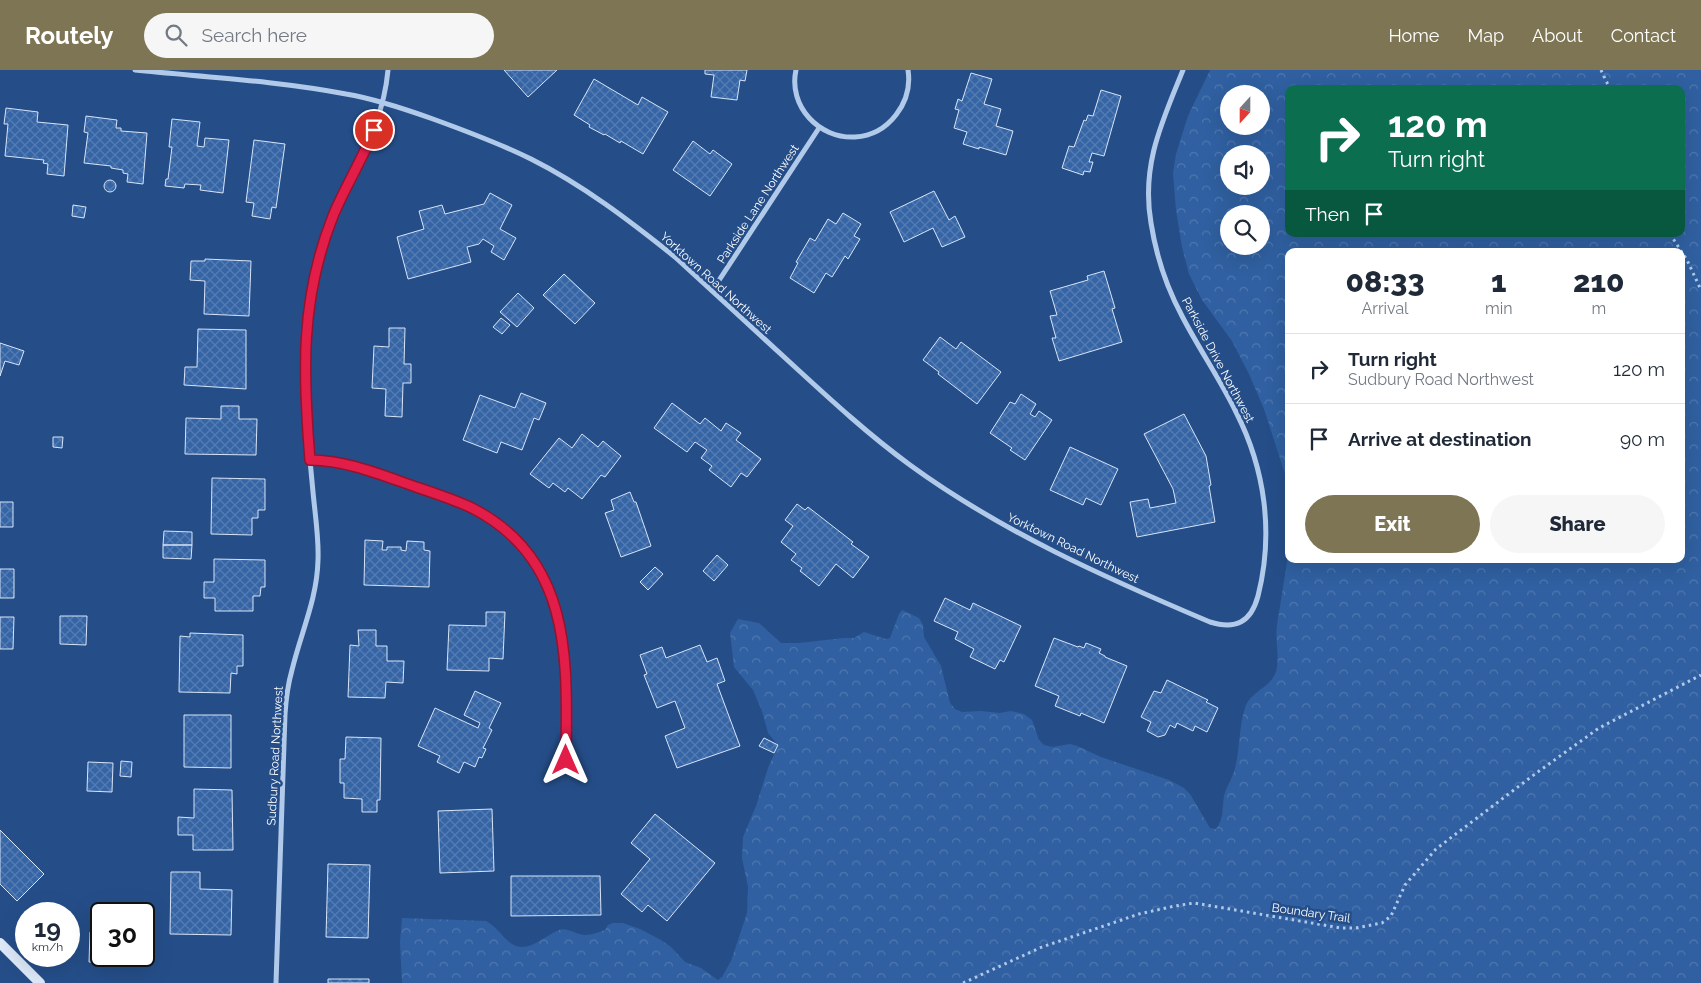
<!DOCTYPE html>
<html lang="en">
<head>
<meta charset="utf-8">
<style>
  :root { --surface:#fff; --page:#f6f6f7; --text:#1f2937; --muted:#747a83; --line:#e0e1e3; --accent:#7e7554 }
  body { margin:0; font-family:Raleway,sans-serif; background:var(--page); color:var(--text); height:100vh; display:flex; flex-direction:column; font-size:19px; white-space:nowrap }
  * { box-sizing:border-box; margin:0 }
  p { font-size:16px; color:var(--muted) }
  .icon { flex:none; width:28px; height:28px; fill:none; stroke:currentColor; stroke-width:2; stroke-linecap:round; stroke-linejoin:round }
  .map { position:relative; flex:1; overflow:hidden }
  .side { position:absolute; left:1285px; top:178px; width:400px; height:315px; display:flex; flex-direction:column; background:var(--surface); border-radius:10px; box-shadow:0 5px 20px #0002 }
  .side>* { flex:none }
  .banner { position:absolute; left:1285px; top:15px; width:400px; height:152px; border-radius:10px; box-shadow:0 5px 20px #0002; background:#0b6e4f; color:#fff; overflow:hidden }
  .needle { width:32px; rotate:201deg }
  .fabs { position:absolute; left:1220px; top:15px; display:grid; gap:10px }
  .fabs a { display:grid; place-items:center; width:50px; height:50px; border-radius:50%; background:var(--surface); box-shadow:0 5px 20px #0002; font-size:25px }
  .speed { position:absolute; left:15px; top:832px; display:flex; gap:10px; font-size:25px; font-weight:700; text-align:center }
  .speed>* { display:grid; place-content:center; width:65px; height:65px; border-radius:50%; background:var(--surface); box-shadow:0 5px 20px #0002; line-height:1 }
  .speed small { font-size:12px; font-weight:400 }
  .speed .limit { border:2px solid #111; border-radius:8px; background:#fff; color:#111 }
  .pin { position:absolute; display:grid; place-items:center; width:42px; height:42px; color:#fff; margin:-21px; border:2px solid #fff; border-radius:50%; box-shadow:0 1px 5px #0007 }
  .me { position:absolute; width:55px; margin:-28px; rotate:0deg; stroke-linejoin:round; filter:drop-shadow(0 0 4px #0008) }
  .turn { display:flex; align-items:center; gap:18px; height:105px; padding:0 20px; font-size:22px }
  .turn .icon { width:65px; height:65px; stroke-width:2.5 }
  .turn b { display:block; font-size:35px; line-height:42px }
  .then { display:flex; align-items:center; height:48px; padding:0 20px; background:#0003; gap:10px; font-size:19px }
  .eta { display:flex; justify-content:space-evenly; align-items:center; height:85px; text-align:center }
  .eta b { font-size:30px; font-weight:800; line-height:35px }
  .button { display:flex; gap:10px; margin-top:auto; padding:10px 20px }
  .button a { flex:1; height:58px; border-radius:30px; background:var(--accent); color:#fff; font-size:20px; font-weight:800; line-height:58px; text-align:center }
  .button a+a { background:var(--page); color:var(--text) }
  ul { padding:0; list-style:none }
  li { display:flex; align-items:center; gap:15px; height:70px; padding:0 20px; border-top:1px solid var(--line) }
  li div { flex:1 }
  li b { display:block; font-size:19px }
  li em { font-style:normal }
  header { display:flex; align-items:center; gap:30px; box-sizing:border-box; height:70px; padding:0 25px; background:var(--accent); color:#fff }
  header strong { font-size:24px }
  nav { display:flex; gap:28px; margin-inline-start:auto; font-size:18px }
  .search { width:350px; height:45px; background:var(--page); display:flex; align-items:center; gap:12px; box-sizing:border-box; padding:0 18px; border-radius:28px; color:var(--muted); font-size:19px }
  .map>svg:first-child { display:block }
  .forest { fill:url(#forest-crowns); fill-rule:evenodd }
  .building { fill:url(#building-cross-hatch); stroke:#d6e4f7 }
  .lines { fill:none; stroke-linecap:round; stroke-linejoin:round }
  .path { stroke:#b2cae9; stroke-width:3; stroke-dasharray:2.5 4; stroke-linecap:butt }
  .street { stroke:#b2cae9; stroke-width:5 }
  .secondary { stroke:#dde8f8; stroke-width:10 }
  .route-casing { stroke:#92132f; stroke-width:12 }
  .route { stroke:#e11d48; stroke-width:9 }
  .labels { text-anchor:middle; stroke-width:5; stroke-linejoin:round; paint-order:stroke }
  .street-label { font-size:12px; fill:#fff; stroke:#254e89 }
</style>
</head>
<body>
<header>
<strong>Routely</strong>
<div class="search"><svg class="icon" aria-label="search" viewBox="0 0 24 24"><circle cx="10" cy="10" r="6"/><path d="M15 15l6 6"/></svg>Search here</div>
<nav><a>Home</a><a>Map</a><a>About</a><a>Contact</a></nav>
</header>
<div class="map">
<svg width="1701" height="913" viewBox="0 0 1701 913">
  <defs>
    <pattern id="forest-crowns" width="20" height="18" patternUnits="userSpaceOnUse" patternTransform="scale(1.25)"><rect width="20" height="18" fill="#3060a1"/><path d="M2 6a3 3 0 1 1 6 0M12 15a3 3 0 1 1 6 0" fill="none" stroke="#4f78af"/></pattern>
    <pattern id="building-cross-hatch" width="8" height="8" patternUnits="userSpaceOnUse" patternTransform="scale(1.25)"><rect width="8" height="8" fill="#3665a6"/><path d="M0 0l8 8M0 8l8-8" fill="none" stroke="#547cb3"/></pattern>
  </defs>
  <rect width="100%" height="100%" fill="#254e89"/>
  <path class="forest" d="M1210,0H1701V913H402L400,872L402,848L486,851C499,858 504,871 516,876C531,881 546,865 559,860C567,857 577,865 585,865C592,865 599,862 605,860L608,855L613,853H623L640,859L661,870L671,877L685,892L701,898L718,910L722,907L731,891L747,843L748,817L742,788L743,767L756,736L768,698L778,675L768,663L762,641L753,620L734,597L730,563L738,549L759,553L781,573H799L844,568H854L864,562L886,569L890,568L899,544L902,540L919,548L923,555L924,567L941,596L950,633L955,639L962,642L981,641L1000,643L1011,641L1024,644L1032,650L1039,670L1044,675L1052,677L1070,674L1077,676L1101,687L1169,710L1184,718L1190,724L1210,758L1216,759C1224,749 1222,738 1224,726C1227,715 1234,706 1236,694C1240,676 1239,656 1245,638C1250,620 1275,617 1277,597C1279,583 1275,569 1277,555C1281,530 1285,505 1289,479V489H1681V181H1289V436L1285,404L1264,339L1249,304L1232,271L1202,230L1189,204L1182,177L1176,140L1173,103L1176,84L1188,46ZM1289,19H1681V164H1289ZM1229,24H1261V56H1229ZM1229,84H1261V116H1229ZM1229,144H1261V176H1229Z"/>
  <path class="building" d="M504,0H557L528,27Z
    M705,0H747L745,11L740,10L737,30L711,27L714,5L705,4Z
    M971,3L992,9L984,34L1001,39L996,56L1013,61L1006,85L979,77V79L963,74L967,62L954,58L959,40L955,39L958,29L962,31Z
    M594,9L638,35L642,27L668,42L643,84L621,71L620,73L605,64L604,65L589,57L590,55L574,45Z
    M1101,20L1121,26L1104,86L1092,83L1089,92H1093L1090,102L1084,101L1083,105L1062,98L1069,76L1074,77L1084,50L1086,51L1088,45L1093,46Z
    M6,38L38,42L37,52L68,55L64,106L47,104L48,94L43,93L44,90L5,86L8,54H4Z
    M86,46L117,50L116,58H121V61L147,63L143,114L127,112L128,104L123,103V100L111,98V96L84,93L88,63L84,62Z
    M172,49L200,52L197,76L204,77L205,68L229,70L223,123L200,120L201,115L185,114L184,118L165,116L166,109H168L172,77H169Z
    M254,70L285,74L276,138L272,137L270,149L252,146L254,133L246,132Z
    M693,71L710,84L713,80L732,94L710,126L673,100Z
    M104 116a6 6 0 1 1 12 0a6 6 0 1 1-12 0Z
    M934,121L949,150L955,146L965,167L942,177L933,158L904,172L890,142Z
    M490,123L512,135L500,159L516,168L504,190L491,182L494,176L483,169L479,174L467,177L471,192L408,209L397,167L424,159L419,141L442,135L445,144L484,134Z
    M73,135L86,137L84,148L72,146Z
    M843,143L861,154L854,166L860,169L848,189L845,186L832,207L826,203L814,223L790,208L798,193L796,192L810,168L815,171L828,149L836,154Z
    M205,189L251,191L249,246L204,244L205,211L190,210L191,191H205Z
    M1104,201L1115,238L1112,239L1122,272L1059,291L1052,268H1056L1050,246L1057,245L1050,221L1088,210L1087,206Z
    M564,204L595,233L575,254L543,225Z
    M518,223L534,238L517,257L500,242Z
    M501,248L510,255L502,264L493,257Z
    M389,258H405L404,294H411V313H403L402,347L385,346L386,319L372,318L374,276L389,277Z
    M198,259L246,260V319L184,315L185,297H197Z
    M940,267L956,279L961,272L1001,302L977,334L938,304L939,302L923,290Z
    M0,273L24,281L19,295L5,291L0,306Z
    M521,323L546,333L539,350L534,348L522,380L501,372L497,383L463,370L480,325L515,338Z
    M1021,324L1036,334L1030,344L1035,347L1039,341L1052,350L1025,390L1010,380L1012,378L990,363L1010,332L1015,334Z
    M672,333L700,354L705,348L721,361L726,353L741,363L736,370L761,389L747,407L741,403L731,417L709,400L712,396L701,388L707,380L695,372L687,382L654,358Z
    M221,336H239V349H257L256,385L185,384L186,348L221,349Z
    M1184,344L1206,386L1211,415L1209,416L1215,452L1137,467L1130,432L1148,429L1150,438L1176,433L1173,419L1144,364Z
    M582,364L598,377L603,371L621,386L605,407L601,405L582,429L568,418L565,422L553,413L549,418L530,404L559,368L572,378Z
    M53,367H63L62,378L53,377Z
    M1070,377L1118,399L1101,435L1086,428L1083,435L1050,420Z
    M212,408L265,409V440H258V448H252V465L211,464Z
    M630,422L634,432H636L651,476L621,487L605,443L614,440L611,430Z
    M0,432H13V457H0Z
    M797,434L805,440L808,437L853,472L851,474L869,487L853,508L836,494L819,516L800,501L802,498L791,490L796,484L781,472L793,456L785,450Z
    M164,461L192,462V475H163Z
    M365,470L383,471L382,480H387V477H401V480L406,481L407,471L424,472V480L430,481L429,517L364,515Z
    M163,475H192L191,489L163,488Z
    M717,485L728,495L714,511L703,501Z
    M214,489L265,490V517H261L260,526H253V541H215V528H204V512H214Z
    M655,497L663,504L648,520L640,512Z
    M0,499H14V528H0Z
    M945,528L970,540L973,533L1021,556L1004,592L1000,590L995,599L970,587L974,579L955,569L958,562L934,551Z
    M486,542H505L503,589L489,588V601L447,600L449,555L486,556Z
    M60,546H87L86,575L60,574Z
    M0,547H14L13,579H0Z
    M358,560H376V576H387V591H404L403,613L386,612L385,628L348,627L350,575L359,576Z
    M190,563L243,565V596H237V604L231,603L230,623L179,622L180,566L190,567Z
    M1054,568L1078,577L1079,576L1084,578L1086,573L1101,579L1099,583L1105,586V587L1127,596L1104,653L1081,643L1080,646L1055,636L1059,626L1035,616Z
    M700,575L707,592L717,588L725,611L717,614L740,676L677,698L665,666L685,658L675,631L657,638L644,605L647,604L640,585L662,577L666,588Z
    M1167,610L1208,630L1206,632L1218,638L1207,662L1195,656L1193,661L1177,653L1175,658L1170,655L1165,665L1158,667L1147,661L1151,652L1141,647L1154,621L1161,623Z
    M475,621L501,633L489,658L492,660L483,678L486,679L482,688L479,687L475,697L464,692L459,703L437,692L440,686L418,676L435,638L478,658L480,653L464,645Z
    M184,645H231V698L184,697Z
    M346,667L381,668L380,730H377V742H362V729L344,728V713H340V689H345Z
    M764,668L778,675L774,683L759,676Z
    M121,691L132,692L131,707L120,706Z
    M88,692L113,693L112,722L87,721Z
    M194,719L232,720L233,780H193V765H178V747L194,748Z
    M492,739L494,801L440,803L438,741Z
    M655,744L715,793L667,851L648,835L642,842L621,824L650,789L631,773Z
    M0,760L44,804L17,831L0,814Z
    M328,794L370,795L368,868L326,867Z
    M171,802H200V819L232,820L231,865L170,864Z
    M511,806H600L601,845L511,846Z
    M90,862L101,863V886H119V893L89,892Z
    M328,909H369V913H328Z"/>
  <g class="lines">
    <path class="path" d="M1601,0L1610,19
      M1670,164L1687,190L1701,220
      M963,913L1042,877L1139,844L1175,836L1194,833L1212,836L1341,858H1356L1382,853L1391,846L1405,815L1436,779L1535,704L1599,658L1701,605"/>
    <path class="street" d="M135,0C204,7 278,11 346,24C376,29 405,39 433,49C466,61 499,73 531,89C583,115 630,151 675,187C715,224 755,260 795,297C832,331 869,365 910,395C1002,462 1106,508 1210,552C1236,560 1251,552 1258,526C1274,463 1265,399 1236,342C1220,309 1199,279 1182,246C1167,218 1156,185 1151,153C1141,95 1162,52 1183,0
      M796,0C788,36 819,69 855,67C889,65 913,32 908,0
      M712,221L819,58
      M310,390C346,390 383,405 416,417C436,424 456,429 473,439C574,493 566,592 566,690
      M276,913L285,644C286,629 288,614 292,600C301,562 317,530 318,490C319,468 315,444 313,422C307,357 299,292 310,227C315,199 323,170 334,144C356,94 383,56 388,0"/>
    <path class="secondary" d="M0,873L40,913"/>
  </g>
  <g class="lines">
    <defs>
      <path id="route" d="M374,60C362,90 345,117 333,146C300,229 303,303 310,390C347,390 384,406 419,418C437,424 455,430 472,438C574,490 567,593 566,690"/>
    </defs>
    <use href="#route" class="route-casing"/>
    <use href="#route" class="route"/>
  </g>
  <g class="labels">
    <g class="street-label">
      <text transform="translate(758 134) rotate(-57)" y="4">Parkside Lane Northwest</text>
      <text transform="translate(716 213) rotate(42)" y="4">Yorktown Road Northwest</text>
      <text transform="translate(1218 290) rotate(62)" y="4">Parkside Drive Northwest</text>
      <text transform="translate(1073 478) rotate(26)" y="4">Yorktown Road Northwest</text>
      <text transform="translate(275 686) rotate(-87)" y="4">Sudbury Road Northwest</text>
      <text transform="translate(1311 843) rotate(8)" y="4">Boundary Trail</text>
    </g>
  </g>
</svg>
<div class="fabs">
<a><svg class="needle" viewBox="-14 -14 28 28"><path d="M0-13l5 13h-10z" fill="#e53935"/><path d="M0 13l5-13h-10z" fill="#747a83"/></svg></a>
<a><svg class="icon" aria-label="sound" viewBox="0 0 24 24"><path d="M4 9h4l5-4v14l-5-4H4zM17 9q2 3 0 6"/></svg></a>
<a><svg class="icon" aria-label="search" viewBox="0 0 24 24"><circle cx="10" cy="10" r="6"/><path d="M15 15l6 6"/></svg></a>
</div>
<div class="speed"><div>19<small>km/h</small></div><div class="limit">30</div></div>
<div class="pin" style="left:374px;top:60px;background:#d93025"><svg class="icon" aria-label="arrive" viewBox="0 0 24 24"><path d="M6 21V4h12l-3 4 3 4H6"/></svg></div>
<svg class="me" style="left:566px;top:690px" viewBox="-20 -20 40 40"><path d="M0-17L14 15 0 8-14 15z" fill="#e11d48" stroke="#fff" stroke-width="4"/></svg>
<div class="banner">
<div class="turn"><svg class="icon" aria-label="right" viewBox="0 0 24 24"><path d="M7 20v-9h11M14 6l5 5-5 5"/></svg><div><b>120 m</b>Turn right</div></div>
<div class="then">Then<svg class="icon" aria-label="arrive" viewBox="0 0 24 24"><path d="M6 21V4h12l-3 4 3 4H6"/></svg></div>
</div>
<section class="side">
<div class="eta">
<div><b>08:33</b><p>Arrival</p></div>
<div><b>1</b><p>min</p></div>
<div><b>210</b><p>m</p></div>
</div>
<ul>
<li><svg class="icon" aria-label="right" viewBox="0 0 24 24"><path d="M7 20v-9h11M14 6l5 5-5 5"/></svg><div><b>Turn right</b><p>Sudbury Road Northwest</p></div><em>120 m</em></li>
<li><svg class="icon" aria-label="arrive" viewBox="0 0 24 24"><path d="M6 21V4h12l-3 4 3 4H6"/></svg><div><b>Arrive at destination</b></div><em>90 m</em></li>
</ul>
<div class="button"><a>Exit</a><a>Share</a></div>
</section>
</div>
</body>
</html>
